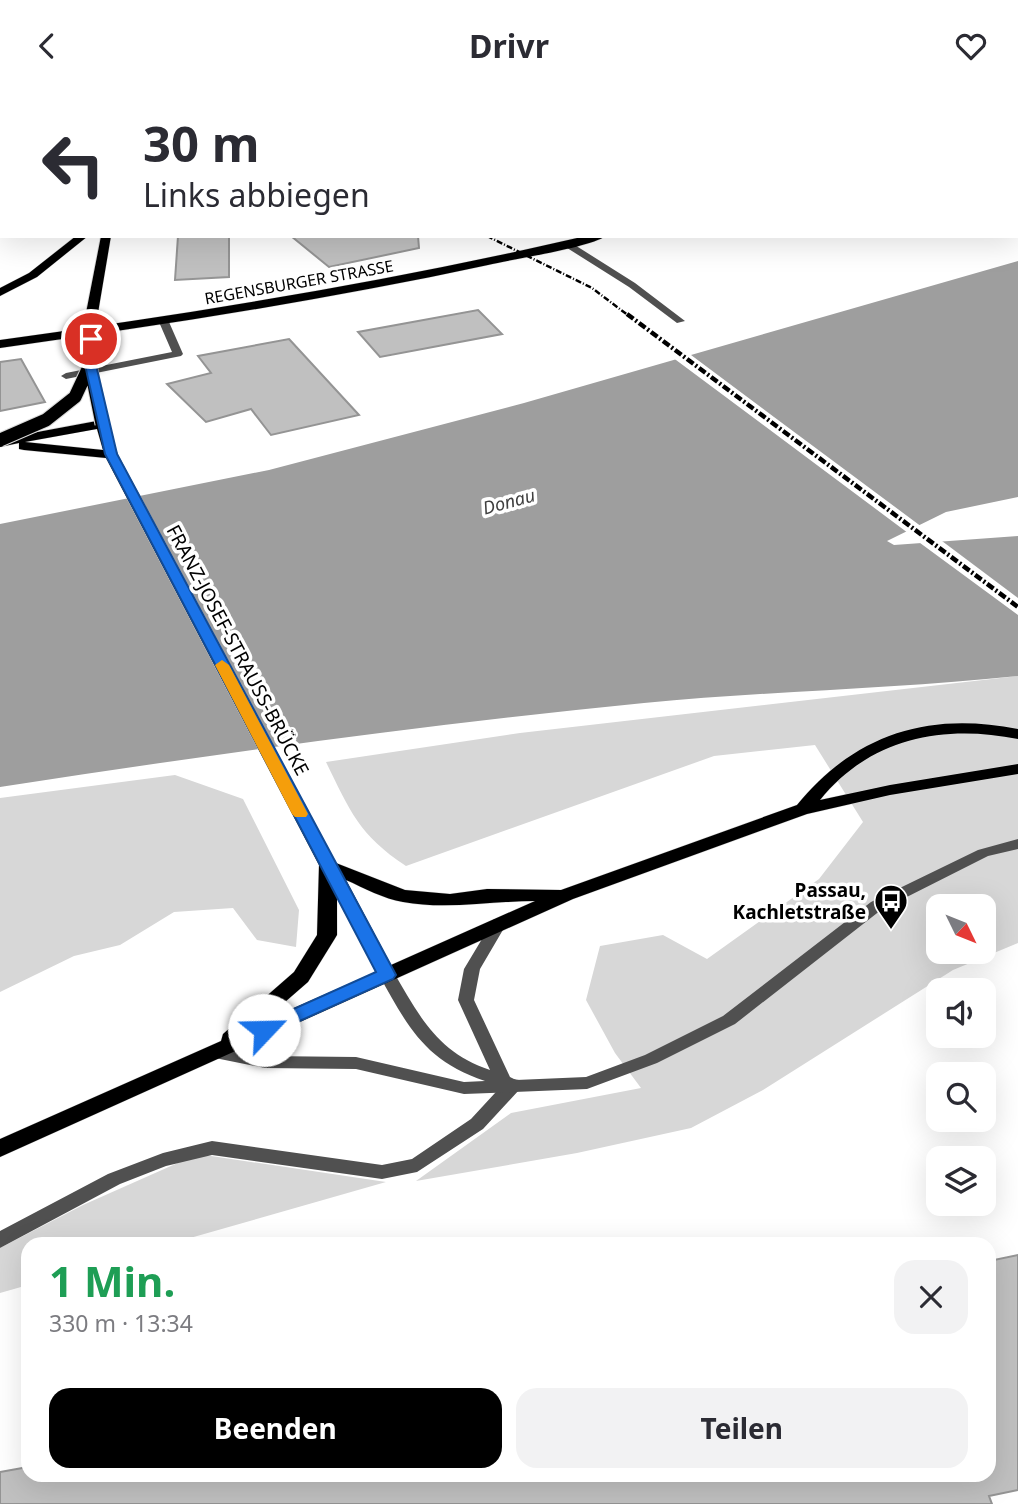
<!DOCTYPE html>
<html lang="de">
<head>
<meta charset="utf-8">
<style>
  :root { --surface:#fff; --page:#f2f2f3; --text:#2b2b33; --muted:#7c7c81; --accent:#000 }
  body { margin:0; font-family:"Noto Sans",sans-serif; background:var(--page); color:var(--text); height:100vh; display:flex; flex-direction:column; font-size:26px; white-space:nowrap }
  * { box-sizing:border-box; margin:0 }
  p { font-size:23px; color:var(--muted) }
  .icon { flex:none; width:38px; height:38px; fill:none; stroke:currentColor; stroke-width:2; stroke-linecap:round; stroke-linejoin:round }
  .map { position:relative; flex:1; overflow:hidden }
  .drawer { position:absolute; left:21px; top:1146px; width:975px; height:245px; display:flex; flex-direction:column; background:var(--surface); border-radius:21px; box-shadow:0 7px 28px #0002 }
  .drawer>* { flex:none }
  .hud { position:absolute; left:0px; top:0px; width:1018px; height:147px; box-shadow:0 7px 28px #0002; background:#fff; color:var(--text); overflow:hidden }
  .needle { width:46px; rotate:133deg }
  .buttons { position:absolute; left:926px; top:803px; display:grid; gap:14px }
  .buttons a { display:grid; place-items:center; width:70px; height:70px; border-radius:14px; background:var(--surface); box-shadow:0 7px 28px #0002; font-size:35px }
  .pin { position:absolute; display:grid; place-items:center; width:60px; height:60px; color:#fff; margin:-30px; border:4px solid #fff; border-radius:50%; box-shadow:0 2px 7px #0007 }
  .me { position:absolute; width:77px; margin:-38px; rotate:66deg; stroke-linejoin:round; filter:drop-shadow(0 0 5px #0008) }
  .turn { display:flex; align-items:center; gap:24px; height:147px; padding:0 28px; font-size:32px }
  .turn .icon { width:91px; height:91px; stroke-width:2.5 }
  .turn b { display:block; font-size:49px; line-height:60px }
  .round { display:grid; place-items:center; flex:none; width:74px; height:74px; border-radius:21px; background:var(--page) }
  .head { display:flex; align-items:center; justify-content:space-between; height:119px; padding:0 28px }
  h1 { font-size:42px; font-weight:700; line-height:52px; color:#1e9e55 }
  .action { display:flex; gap:14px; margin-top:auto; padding:14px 28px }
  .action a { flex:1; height:80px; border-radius:21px; background:var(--accent); color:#fff; font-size:28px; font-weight:700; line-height:80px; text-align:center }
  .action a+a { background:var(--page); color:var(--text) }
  header { display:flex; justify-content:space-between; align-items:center; height:91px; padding:0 28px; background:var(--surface); font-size:32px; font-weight:700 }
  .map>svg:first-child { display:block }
  .green { fill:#d7d7d7; fill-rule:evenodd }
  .water { fill:#9e9e9e }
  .pier { fill:#fff }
  .building { fill:#c0c0c0; stroke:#949494; stroke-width:2 }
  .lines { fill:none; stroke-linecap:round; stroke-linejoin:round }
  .primary-casing { stroke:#dbdbdb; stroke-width:1 }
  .lane { fill:#505050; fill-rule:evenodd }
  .street { fill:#505050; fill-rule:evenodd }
  .primary { fill:#000; fill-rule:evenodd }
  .rail-far1 { stroke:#000; stroke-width:2.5; stroke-dasharray:6 2 1 2; stroke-linecap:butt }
  .rail { stroke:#000; stroke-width:4.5; stroke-dasharray:8 2.5 2 2.5; stroke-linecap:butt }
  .primary-bridge-far1-casing { stroke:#dbdbdb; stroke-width:11; stroke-linecap:butt }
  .primary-bridge-casing { stroke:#dbdbdb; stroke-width:15; stroke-linecap:butt }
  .primary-bridge-far1 { stroke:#000; stroke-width:10 }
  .primary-bridge { stroke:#000; stroke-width:13 }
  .route { fill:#1a73e8; stroke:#114b97; stroke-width:2 }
  .slow { fill:#f59e0b }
  .labels { text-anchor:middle; stroke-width:7; stroke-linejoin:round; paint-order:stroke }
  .far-street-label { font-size:16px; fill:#000; stroke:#fff }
  .far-water-label { font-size:18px; font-style:italic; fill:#3f3f3f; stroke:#fff }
  .street-label { font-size:19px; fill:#000; stroke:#fff }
  .poi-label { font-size:19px; font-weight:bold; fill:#000; stroke:#fff; text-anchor:end }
</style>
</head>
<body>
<header><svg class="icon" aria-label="back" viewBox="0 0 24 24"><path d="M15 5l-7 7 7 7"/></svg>Drivr<svg class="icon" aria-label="heart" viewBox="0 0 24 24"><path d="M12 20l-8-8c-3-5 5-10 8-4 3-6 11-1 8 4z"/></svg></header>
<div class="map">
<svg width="1018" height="1413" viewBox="0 0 1018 1413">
  <rect width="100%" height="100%" fill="#fff"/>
  <path class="green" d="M1018,585V852L953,879L763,999L691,1037L577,1062L416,1090L511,1022L641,997L615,962L586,909L600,855L663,844L707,868L819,788L863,731L815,654L714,665L406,775C359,744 350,720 326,671L520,642ZM938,816H984V861H938Z
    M175,684L243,708L299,819L296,856L257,849L233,817L174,821L120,854L74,865L0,901V707Z
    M198,1063L386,1091L169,1153H28V1194L0,1202V1157L83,1114Z"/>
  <path class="water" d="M1018,170V406L946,421L887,450L894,454L1018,445V585C894,598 768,600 644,612C429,633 214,663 0,696V433L269,379L524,312Z"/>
  <path class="pier" d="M687,261L774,326L922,436L908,442L672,266Z
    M938,447L1018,507V524L916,449Z"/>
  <path class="building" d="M178,145H229V186L175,189Z
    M291,145H418L419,157L329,176Z
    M478,219L502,243L380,266L358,241Z
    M289,248L359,324L271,344L251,318L206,331L167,293L211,282L198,265Z
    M21,268L45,311L0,320V271Z
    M1018,1164V1399L989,1405L992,1413H0V1381L28,1376V1384H989V1170Z"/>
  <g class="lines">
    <defs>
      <path id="primary" d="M107,0H115V2H107Z
        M233,0H249L232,2Z
        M1017,36H1018V42H1017Z
        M76,145H88L37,186L0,205V197L29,182Z
        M101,145H111L98,222L92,225L86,222Z
        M586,145H606C588,157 513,168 488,174C326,209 163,234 0,257V249C197,222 392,190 586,145Z
        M102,329L108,333L118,364L336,772L405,799L450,803L487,798L561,799L797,714C855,643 928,620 1018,638V648C943,633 870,647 820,709L890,694L1018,673V683L890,704L807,723L573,808L0,1066V1048L221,950L223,943L294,881L317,844L319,774L106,367L24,359L19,358V352L0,356V348ZM97,338L103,359L25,351ZM346,789C364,797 384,808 403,811C446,819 491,810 535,810L391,874ZM337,807L376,881L262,931L308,891L334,849L337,844Z"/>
    </defs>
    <use href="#primary" class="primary-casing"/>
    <path class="lane" d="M564,151H570L635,192L685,230L677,232L629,196L564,155Z
      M164,228L169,231L183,263L181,265L66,288L61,285L66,282L172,261L159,231Z
      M513,988L519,989L521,994L519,999L483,1038L417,1081L382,1088L212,1064L166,1075L120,1093L0,1157V1140L108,1083L163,1062L212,1050L382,1074L412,1068L471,1028L507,989Z"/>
    <path class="street" d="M306,0H318L303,2Z
      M454,0H468L451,2Z
      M1018,748V758L988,765L881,819L735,933L657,972L587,998L464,1003L356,978L265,977L215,967L209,965L207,961L209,957L215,955L265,965L356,966L464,991L485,990C425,970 408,936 379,884L381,880H393C419,925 438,962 490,979L458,909L464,878L494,828H504L507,832L480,878L474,909L510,986L516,989L586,986L645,964L723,925L871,811L978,759Z"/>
    <use href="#primary" class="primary"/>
    <path class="rail-far1" d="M67,2L71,0
      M724,2L737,0
      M750,2L763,0
      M487,145L592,197L629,225"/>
    <path class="rail" d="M627,223L1018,516"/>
    <defs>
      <path id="primary-bridge-far1" d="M92,225V222"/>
      <path id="primary-bridge" d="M92,223L90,274L102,333
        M0,349L46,329L75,306L90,274"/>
    </defs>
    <use href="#primary-bridge-far1" class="primary-bridge-far1-casing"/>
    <use href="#primary-bridge" class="primary-bridge-casing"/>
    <use href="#primary-bridge-far1" class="primary-bridge-far1"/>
    <use href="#primary-bridge" class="primary-bridge"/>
  </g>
  <path class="route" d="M91,245L97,248L96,274L117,363L396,884L393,888L264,946L255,939L258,934L376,881L105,363L85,274L86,248Z"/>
  <path class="slow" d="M222,569L229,574L308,723L306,726H295L292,723L215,574Z"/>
  <defs>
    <symbol id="bus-pin" viewBox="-11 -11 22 30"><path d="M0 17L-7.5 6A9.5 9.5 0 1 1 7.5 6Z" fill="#000" stroke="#fff"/><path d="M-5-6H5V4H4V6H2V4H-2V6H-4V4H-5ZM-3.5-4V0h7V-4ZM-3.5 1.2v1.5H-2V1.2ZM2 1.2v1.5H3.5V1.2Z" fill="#fff"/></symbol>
  </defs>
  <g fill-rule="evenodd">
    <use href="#bus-pin" x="872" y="791" width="38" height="52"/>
  </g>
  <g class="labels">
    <g class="far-street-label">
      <text transform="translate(299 191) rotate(-10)" y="6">REGENSBURGER STRASSE</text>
    </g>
    <g class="far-water-label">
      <text transform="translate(509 411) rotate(-15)" y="6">Donau</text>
    </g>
    <g class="street-label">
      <text transform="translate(238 559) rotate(62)" y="7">FRANZ-JOSEF-STRAUSS-BRÜCKE</text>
    </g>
    <g class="poi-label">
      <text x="866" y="806">Passau,<tspan x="866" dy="22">Kachletstraße</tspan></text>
    </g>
  </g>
</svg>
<div class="buttons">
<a><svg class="needle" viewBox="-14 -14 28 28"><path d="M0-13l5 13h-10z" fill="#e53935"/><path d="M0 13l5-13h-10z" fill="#7c7c81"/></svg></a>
<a><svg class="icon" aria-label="sound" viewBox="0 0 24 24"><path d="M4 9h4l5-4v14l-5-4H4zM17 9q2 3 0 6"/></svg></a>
<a><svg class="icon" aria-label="search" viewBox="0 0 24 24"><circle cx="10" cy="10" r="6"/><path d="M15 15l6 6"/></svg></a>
<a><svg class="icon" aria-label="layers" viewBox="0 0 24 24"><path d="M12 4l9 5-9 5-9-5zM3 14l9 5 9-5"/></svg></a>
</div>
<div class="pin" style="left:91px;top:248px;background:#d93025"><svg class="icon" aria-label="arrive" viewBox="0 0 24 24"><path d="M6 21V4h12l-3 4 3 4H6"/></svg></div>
<svg class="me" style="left:264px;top:939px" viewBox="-20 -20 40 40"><circle r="19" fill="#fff"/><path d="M0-13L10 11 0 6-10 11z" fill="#1a73e8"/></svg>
<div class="hud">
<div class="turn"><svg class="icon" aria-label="left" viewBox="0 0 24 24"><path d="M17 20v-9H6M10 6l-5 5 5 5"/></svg><div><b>30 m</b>Links abbiegen</div></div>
</div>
<section class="drawer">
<div class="head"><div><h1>1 Min.</h1><p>330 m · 13:34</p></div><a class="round"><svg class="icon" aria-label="close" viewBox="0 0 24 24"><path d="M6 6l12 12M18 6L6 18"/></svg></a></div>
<div class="action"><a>Beenden</a><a>Teilen</a></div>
</section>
</div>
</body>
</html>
